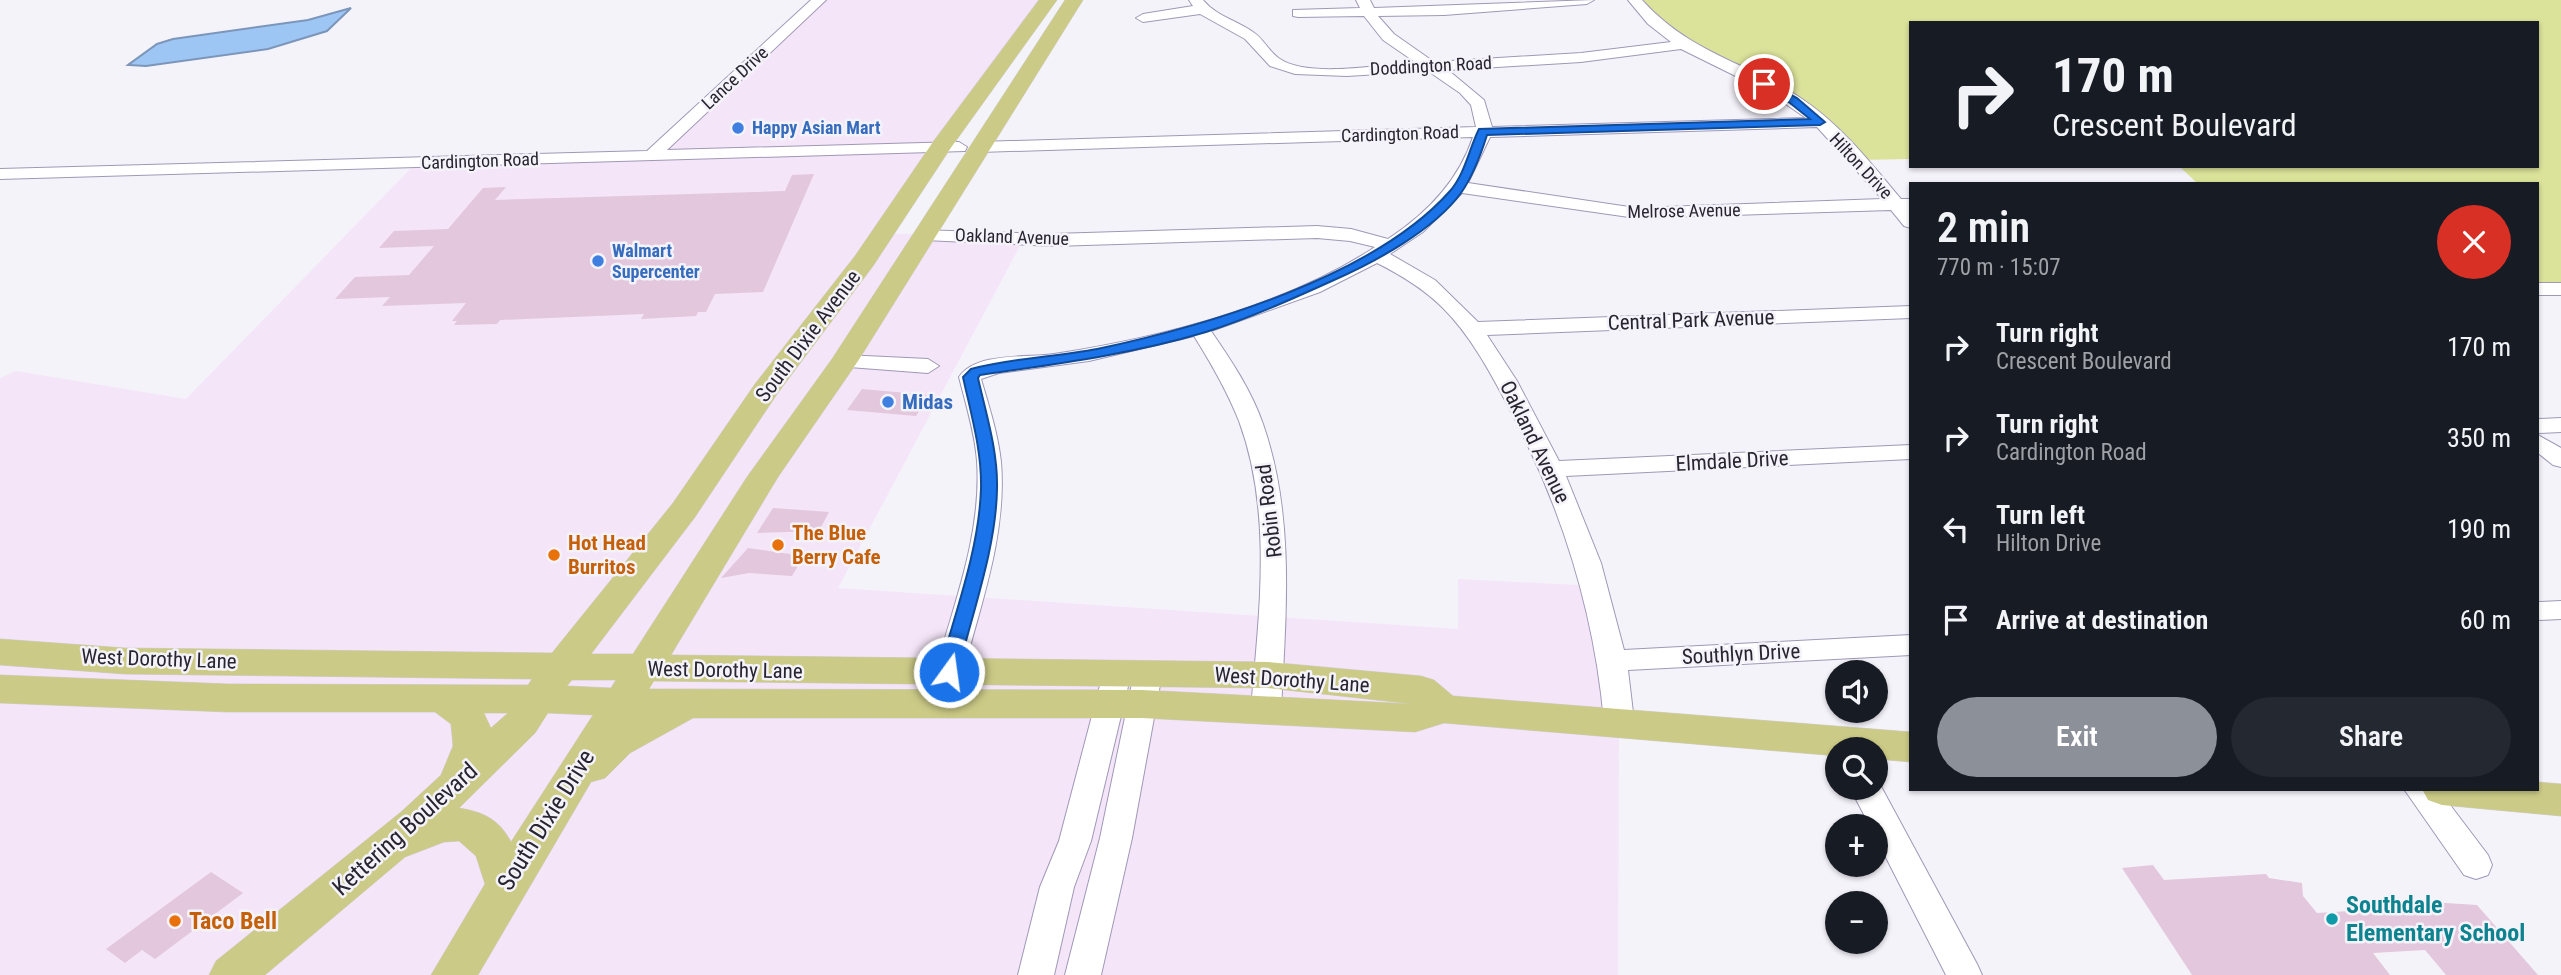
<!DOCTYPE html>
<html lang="en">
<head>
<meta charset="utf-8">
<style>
  :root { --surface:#171b24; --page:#242831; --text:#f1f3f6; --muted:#9ea1a6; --accent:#8c9099 }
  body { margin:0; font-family:"Roboto Condensed",sans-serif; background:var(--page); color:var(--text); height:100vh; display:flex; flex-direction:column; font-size:26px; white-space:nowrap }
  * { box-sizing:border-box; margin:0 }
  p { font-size:23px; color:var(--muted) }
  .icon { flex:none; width:38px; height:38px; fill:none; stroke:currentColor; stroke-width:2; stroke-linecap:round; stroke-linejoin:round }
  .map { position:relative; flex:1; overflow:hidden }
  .sheet { position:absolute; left:1909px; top:182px; width:630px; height:609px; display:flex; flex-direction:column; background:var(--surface); border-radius:0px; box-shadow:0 2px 5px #0004 }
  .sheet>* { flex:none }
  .banner { position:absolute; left:1909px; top:21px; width:630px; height:147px; border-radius:0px; box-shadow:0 2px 5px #0004; background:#171b24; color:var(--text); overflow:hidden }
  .tools { position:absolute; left:1825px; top:660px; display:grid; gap:14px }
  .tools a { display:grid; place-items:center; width:63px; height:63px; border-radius:50%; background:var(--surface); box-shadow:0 2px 5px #0004; font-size:35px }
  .pin { position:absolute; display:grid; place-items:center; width:60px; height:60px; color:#fff; margin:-30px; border:4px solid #fff; border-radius:50%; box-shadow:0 2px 7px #0007 }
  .me { position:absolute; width:77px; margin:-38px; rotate:14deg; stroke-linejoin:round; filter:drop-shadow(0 0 5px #0008) }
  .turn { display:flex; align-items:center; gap:24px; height:147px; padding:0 28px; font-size:32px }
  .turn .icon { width:91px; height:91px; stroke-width:2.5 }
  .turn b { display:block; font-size:49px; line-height:60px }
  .round { display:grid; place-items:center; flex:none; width:74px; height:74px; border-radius:37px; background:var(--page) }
  .headline { display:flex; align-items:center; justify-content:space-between; height:119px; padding:0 28px }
  h1 { font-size:42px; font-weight:600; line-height:52px }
  .cta { display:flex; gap:14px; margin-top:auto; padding:14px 28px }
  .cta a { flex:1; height:80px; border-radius:42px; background:var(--accent); color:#fff; font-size:28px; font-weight:600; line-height:80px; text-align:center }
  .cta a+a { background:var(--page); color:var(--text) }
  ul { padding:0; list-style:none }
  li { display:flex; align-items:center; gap:21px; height:91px; padding:0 28px }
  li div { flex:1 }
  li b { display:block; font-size:26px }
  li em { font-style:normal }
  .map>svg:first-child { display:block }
  .commercial { fill:#f4e5f8 }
  .green { fill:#dbe299 }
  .water { fill:#9ec6f4; stroke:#7b96ba; stroke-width:2 }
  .building { fill:#e3c7dc }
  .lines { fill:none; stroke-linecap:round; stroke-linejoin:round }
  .minor-casing { stroke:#9f98b6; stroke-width:2 }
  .major-casing { stroke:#d0cfd2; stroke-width:1 }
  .minor { fill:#fff; fill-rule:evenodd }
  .major { fill:#cbca86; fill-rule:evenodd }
  .route { fill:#1a73e8; stroke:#114b97; stroke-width:2 }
  .shop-dot { fill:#3f7fe0; stroke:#f5f3fa; stroke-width:2.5 }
  .food-dot { fill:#e8710a; stroke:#f5f3fa; stroke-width:2.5 }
  .culture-dot { fill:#0f9aa8; stroke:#f5f3fa; stroke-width:2.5 }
  .labels { text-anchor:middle; stroke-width:5; stroke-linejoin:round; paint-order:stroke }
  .far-street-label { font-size:18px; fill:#282531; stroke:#f5f3fa }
  .far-shop-label { font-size:18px; font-weight:bold; fill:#366cbe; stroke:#f5f3fa; text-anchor:start }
  .street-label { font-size:21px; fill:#282531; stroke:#f5f3fa }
  .shop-label { font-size:21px; font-weight:bold; fill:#366cbe; stroke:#f5f3fa; text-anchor:start }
  .food-label { font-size:21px; font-weight:bold; fill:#c56008; stroke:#f5f3fa; text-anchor:start }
  .near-street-label { font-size:24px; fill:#282531; stroke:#f5f3fa }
  .near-culture-label { font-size:24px; font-weight:bold; fill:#0d838f; stroke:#f5f3fa; text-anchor:start }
  .near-food-label { font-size:24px; font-weight:bold; fill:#c56008; stroke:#f5f3fa; text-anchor:start }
</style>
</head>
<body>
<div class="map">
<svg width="2561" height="975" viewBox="0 0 2561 975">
  <rect width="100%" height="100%" fill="#f5f3fa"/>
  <path class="commercial" d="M821,0H1047L884,233L1023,240L838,588L1458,629V579L1595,586L1619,721L1618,975H0V378L16,371L186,399L417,162L651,156Z"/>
  <path class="green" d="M1635,0H2561V289H2538V184H2198L2179,166H2538V23H1911V159L1856,160L1806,109L1722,67Z"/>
  <path class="water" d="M351,8L327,31L268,49L146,66L128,65L157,44L173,39L308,20Z"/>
  <path class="building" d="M814,174L763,292L715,294L706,312H698L696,316L641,319L644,314L500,320L497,324L454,325L457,321H452L466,303L382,306L390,297L335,299L355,277L409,275L434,246L379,248L394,231L448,229L483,188L506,187L495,200L785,191L792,175Z
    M862,389L929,395L916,416L847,410Z
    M773,508L829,512L819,531L757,533Z
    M748,548L804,556L792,576L749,573L721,578Z
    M2153,865L2164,880L2266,874L2269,878L2302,883L2303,896L2317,913L2381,909L2379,905L2434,908L2430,902L2477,905L2538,975H2446L2425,950L2373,953L2390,975H2192L2122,868Z
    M211,872L243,893L155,959L142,950L125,963L106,949Z"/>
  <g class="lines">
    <defs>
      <path id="minor" d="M811,0H826L667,150L959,142L967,147L965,151L0,179V169L647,151Z
        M1189,0H1203C1216,16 1236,20 1253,32C1264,39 1269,52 1280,59C1308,78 1382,65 1415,62L1383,40L1364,16L1298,17L1293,16V10L1360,8L1356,0H1370L1374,8L1594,0L1587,4L1444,15L1378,16L1394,34L1434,62L1581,53L1671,42L1648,24L1628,0H1642C1691,54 1745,61 1802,99C1841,125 1871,163 1901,199H1911V228L1904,226L1891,210L1636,218L1462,193L1423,232L1390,254L1435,280L1478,322L1911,306V318L1487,335L1517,381L1559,461L1911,445V459L1566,476L1601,563L1624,650L1911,635V655L1628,670L1634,721L1630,729L1619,732L1608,729L1604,721C1594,609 1560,503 1507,404C1489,370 1470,335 1443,308C1424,289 1401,275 1377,263L1320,292L1211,331C1231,360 1251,390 1263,424C1295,516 1286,613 1281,709L1276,717L1266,720L1256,717L1251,709C1259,614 1273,513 1239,421C1227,391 1211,363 1194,336L1089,361L999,373L981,379C989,406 998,434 1001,462C1007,533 981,604 963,672L959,679L949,682L939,679L935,672C954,604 982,533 977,461C975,433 966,405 959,377C976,352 1027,358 1054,354C1159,338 1286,306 1375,247L1350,241L1317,238L1053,246L924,240L917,238L915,234L917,230L1053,234L1317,226L1351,229L1388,239C1426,214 1458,182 1473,137L980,152L972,147L980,142L1476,127L1471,105L1460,93L1428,71L1347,76L1295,74L1270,66L1245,39L1200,14L1143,22L1136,18L1143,14L1193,6ZM1681,49L1768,92L1806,118L1492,127L1484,100L1448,70L1581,62ZM1817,127L1882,199L1636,208L1468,183L1490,137Z
        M2538,283H2561V295H2538Z
        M844,355L928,359L939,366L928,373L836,366L833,361L836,356Z
        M2561,418V432L2538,433V419Z
        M2538,435L2561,448V467L2553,465L2538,453Z
        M2561,601V619L2538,620V602Z
        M1117,664L1127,667L1131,674L1091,841L1074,887L1054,975H1018L1040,887L1059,841L1103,674L1107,667Z
        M1148,664L1158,667L1162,674L1132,838L1101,975H1065L1100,838L1134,674L1138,667Z
        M1877,779L1977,964L1982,975H1946L1876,838V826H1870L1850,788H1876Z
        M2404,789H2438L2488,855L2492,865L2488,875L2476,879L2464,875Z"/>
      <path id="major" d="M1039,0H1057L950,149L873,266L777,394L695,517L591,654H633L747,477L832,359L1065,0H1083L858,361L778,477L671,655L1268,662L1421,676L1434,680L1453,696L1911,732V762L1876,759V749H1838V756L1444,723L1415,732L1142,718H693L630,753L605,778L591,782L478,975H431L485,884L476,856L459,841L444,842L405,857L265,975H209L216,961L401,812L441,775L453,746L451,724L435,712H228L0,703V675L228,684L528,685L532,679L125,674L0,665V639L125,648L552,653L673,503L755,384L855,256L933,142ZM572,680H616L611,688L567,686ZM654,681L1268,688L1413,704L1142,690L649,689ZM484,713H508L491,728ZM548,713L593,715L511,842C499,819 483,812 459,808L535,733Z
        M2538,782L2561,784V816L2442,805L2428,800L2422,789H2538Z"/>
    </defs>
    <use href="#minor" class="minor-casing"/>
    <use href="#major" class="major-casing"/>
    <use href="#minor" class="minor"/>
    <use href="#major" class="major"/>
  </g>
  <path class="route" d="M1764,81L1797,98L1825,122L1820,125L1487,135C1481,154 1473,176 1461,193C1434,230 1375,262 1334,280C1292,299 1250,318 1206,332C1133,354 1056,364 980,375L978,378C986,414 998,451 997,489C996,549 972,613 958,672L949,679L942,677L939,672C955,613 979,550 981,489C982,451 971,414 963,377L971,369C1012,358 1055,357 1097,349C1206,326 1374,277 1450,191C1465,174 1469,149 1479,129L1810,119L1790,103L1760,86Z"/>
  <g class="shop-dot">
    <circle cx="738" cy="128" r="7"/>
    <circle cx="598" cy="261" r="7"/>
    <circle cx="888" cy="402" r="7"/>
  </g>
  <g class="food-dot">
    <circle cx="778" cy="545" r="7"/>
    <circle cx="554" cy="555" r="7"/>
    <circle cx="175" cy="921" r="7"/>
  </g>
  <circle class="culture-dot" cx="2332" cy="919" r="7"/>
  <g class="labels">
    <g class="far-street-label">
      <text transform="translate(1431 66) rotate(-3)" y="6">Doddington Road</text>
      <text transform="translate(735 78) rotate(-43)" y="6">Lance Drive</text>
      <text transform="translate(1400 134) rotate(-2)" y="6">Cardington Road</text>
      <text transform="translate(480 161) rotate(-2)" y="6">Cardington Road</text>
      <text transform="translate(1861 166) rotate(47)" y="6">Hilton Drive</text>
      <text transform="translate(1684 211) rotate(-1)" y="6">Melrose Avenue</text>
      <text transform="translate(1012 237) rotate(2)" y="6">Oakland Avenue</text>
    </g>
    <g class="far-shop-label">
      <text x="752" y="134">Happy Asian Mart</text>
      <text x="612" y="257">Walmart<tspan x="612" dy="21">Supercenter</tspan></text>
    </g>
    <g class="street-label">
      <text transform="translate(1691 320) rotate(-2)" y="7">Central Park Avenue</text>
      <text transform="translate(808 336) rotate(-53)" y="7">South Dixie Avenue</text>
      <text transform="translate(1535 442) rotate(64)" y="7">Oakland Avenue</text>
      <text transform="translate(1732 461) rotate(-3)" y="7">Elmdale Drive</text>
      <text transform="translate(1269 511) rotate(-97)" y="7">Robin Road</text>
      <text transform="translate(1741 654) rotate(-3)" y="7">Southlyn Drive</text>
      <text transform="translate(159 659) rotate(2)" y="7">West Dorothy Lane</text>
      <text transform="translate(725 670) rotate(1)" y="7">West Dorothy Lane</text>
      <text transform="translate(1292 680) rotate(4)" y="7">West Dorothy Lane</text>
    </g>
    <g class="shop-label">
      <text x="902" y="409">Midas</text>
    </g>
    <g class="food-label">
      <text x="792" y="540">The Blue<tspan x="792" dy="24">Berry Cafe</tspan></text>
      <text x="568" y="550">Hot Head<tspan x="568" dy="24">Burritos</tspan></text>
    </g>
    <g class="near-street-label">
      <text transform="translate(546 820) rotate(-58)" y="8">South Dixie Drive</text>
      <text transform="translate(405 829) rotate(-42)" y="8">Kettering Boulevard</text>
    </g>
    <g class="near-culture-label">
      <text x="2346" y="913">Southdale<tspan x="2346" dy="28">Elementary School</tspan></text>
    </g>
    <g class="near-food-label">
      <text x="189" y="929">Taco Bell</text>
    </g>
  </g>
</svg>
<div class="tools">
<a><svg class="icon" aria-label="sound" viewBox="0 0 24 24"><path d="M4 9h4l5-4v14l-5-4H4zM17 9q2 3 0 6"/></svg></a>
<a><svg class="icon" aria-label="search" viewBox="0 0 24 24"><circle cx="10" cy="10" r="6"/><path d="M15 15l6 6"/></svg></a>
<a>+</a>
<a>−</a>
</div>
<div class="pin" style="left:1764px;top:84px;background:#d93025"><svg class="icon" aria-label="arrive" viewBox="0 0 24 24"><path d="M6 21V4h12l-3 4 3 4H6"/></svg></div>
<svg class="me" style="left:949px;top:672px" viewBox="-20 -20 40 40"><circle r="17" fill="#1a73e8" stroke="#fff" stroke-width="3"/><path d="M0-11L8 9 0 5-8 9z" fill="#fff"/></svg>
<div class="banner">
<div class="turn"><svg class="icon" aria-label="right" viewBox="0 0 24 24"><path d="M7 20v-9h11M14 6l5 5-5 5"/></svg><div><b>170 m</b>Crescent Boulevard</div></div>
</div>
<section class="sheet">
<div class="headline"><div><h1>2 min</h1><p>770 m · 15:07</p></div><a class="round" style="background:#d93025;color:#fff"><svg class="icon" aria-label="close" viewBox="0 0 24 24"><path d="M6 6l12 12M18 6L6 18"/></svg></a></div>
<ul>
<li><svg class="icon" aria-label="right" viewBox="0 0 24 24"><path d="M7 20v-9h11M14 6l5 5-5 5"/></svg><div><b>Turn right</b><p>Crescent Boulevard</p></div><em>170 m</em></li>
<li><svg class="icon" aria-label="right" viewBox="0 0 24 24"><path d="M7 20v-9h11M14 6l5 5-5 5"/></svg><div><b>Turn right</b><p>Cardington Road</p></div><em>350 m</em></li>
<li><svg class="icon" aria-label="left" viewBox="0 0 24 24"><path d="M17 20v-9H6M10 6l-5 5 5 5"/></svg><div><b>Turn left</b><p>Hilton Drive</p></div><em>190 m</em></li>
<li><svg class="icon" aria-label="arrive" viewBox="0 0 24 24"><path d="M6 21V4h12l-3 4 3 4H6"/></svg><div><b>Arrive at destination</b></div><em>60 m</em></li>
</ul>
<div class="cta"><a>Exit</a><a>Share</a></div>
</section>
</div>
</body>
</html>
